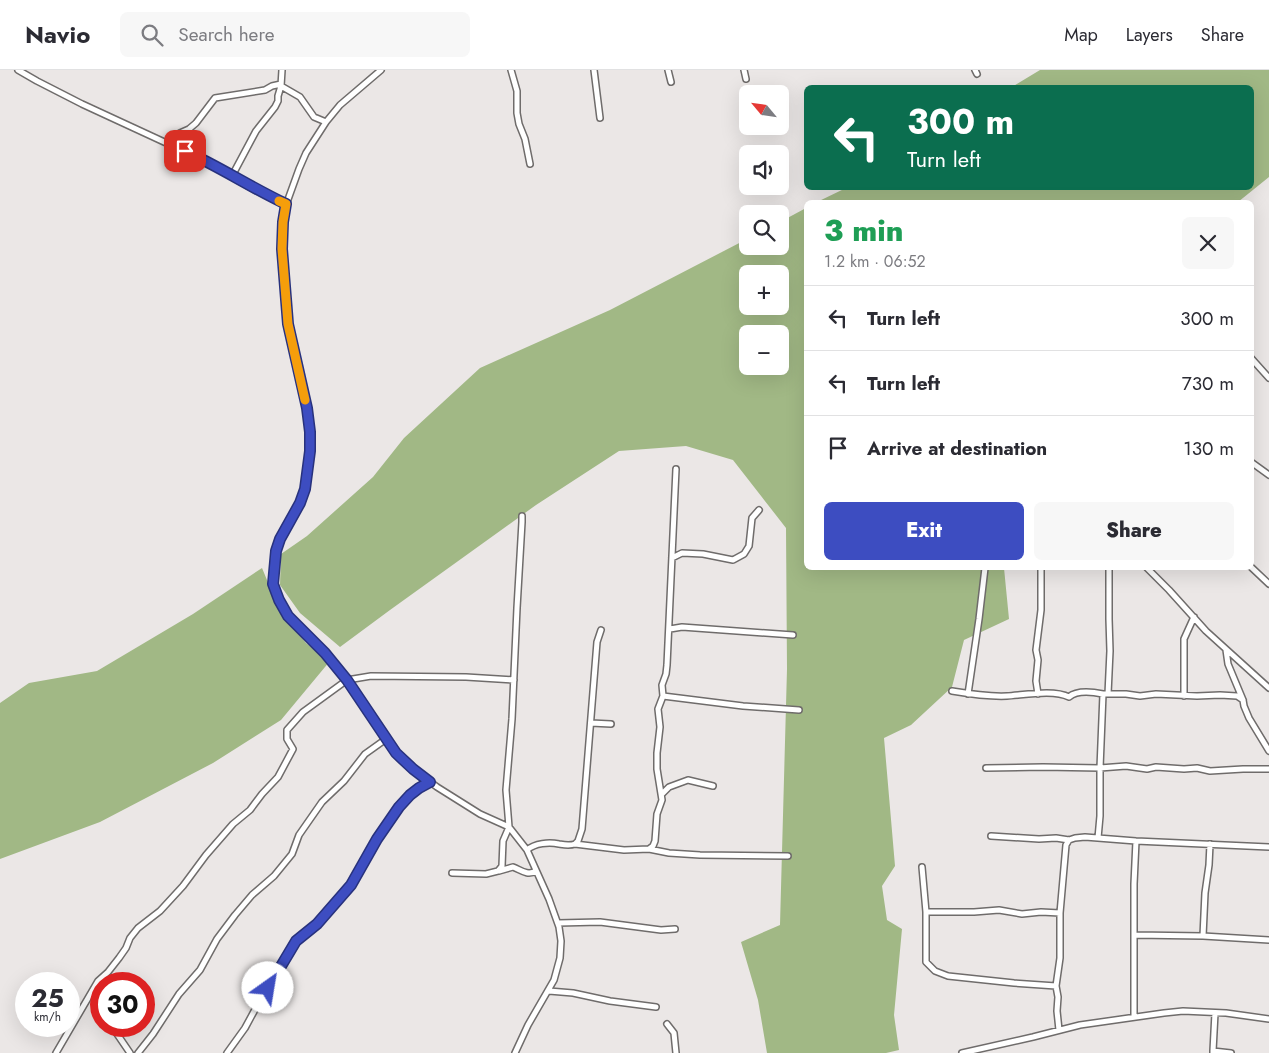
<!DOCTYPE html>
<html lang="en">
<head>
<meta charset="utf-8">
<style>
  :root { --surface:#fff; --page:#f7f7f7; --text:#2b2b33; --muted:#7c7c81; --line:#e1e1e2; --accent:#3d4dc1 }
  body { margin:0; font-family:Jost,sans-serif; background:var(--page); color:var(--text); height:100vh; display:flex; flex-direction:column; font-size:19px; white-space:nowrap }
  * { box-sizing:border-box; margin:0 }
  p { font-size:16px; color:var(--muted) }
  .icon { flex:none; width:28px; height:28px; fill:none; stroke:currentColor; stroke-width:2; stroke-linecap:round; stroke-linejoin:round }
  .map { position:relative; flex:1; overflow:hidden }
  .sheet { position:absolute; left:804px; top:130px; width:450px; height:370px; display:flex; flex-direction:column; background:var(--surface); border-radius:8px; box-shadow:0 5px 20px #0002 }
  .sheet>* { flex:none }
  .banner { position:absolute; left:804px; top:15px; width:450px; height:105px; border-radius:8px; box-shadow:0 5px 20px #0002; background:#0b6e4f; color:#fff; overflow:hidden }
  .needle { width:32px; rotate:299deg }
  .controls { position:absolute; left:739px; top:15px; display:grid; gap:10px }
  .controls a { display:grid; place-items:center; width:50px; height:50px; border-radius:8px; background:var(--surface); box-shadow:0 5px 20px #0002; font-size:25px }
  .speed { position:absolute; left:15px; top:902px; display:flex; gap:10px; font-size:25px; font-weight:700; text-align:center }
  .speed>* { display:grid; place-content:center; width:65px; height:65px; border-radius:50%; background:var(--surface); box-shadow:0 5px 20px #0002; line-height:1 }
  .speed small { font-size:12px; font-weight:400 }
  .speed .limit { border:8px solid #d22; background:#fff; color:#111 }
  .pin { position:absolute; display:grid; place-items:center; width:42px; height:42px; color:#fff; margin:-21px; border-radius:10px; box-shadow:0 2px 8px #0006 }
  .me { position:absolute; width:55px; margin:-28px; rotate:32deg; stroke-linejoin:round; filter:drop-shadow(0 0 4px #0008) }
  .turn { display:flex; align-items:center; gap:18px; height:105px; padding:0 20px; font-size:22px }
  .turn .icon { width:65px; height:65px; stroke-width:2.5 }
  .turn b { display:block; font-size:35px; line-height:42px }
  .round { display:grid; place-items:center; flex:none; width:52px; height:52px; border-radius:8px; background:var(--page) }
  .head { display:flex; align-items:center; justify-content:space-between; height:85px; padding:0 20px }
  h1 { font-size:30px; font-weight:800; line-height:38px; color:#1e9e55 }
  .action { display:flex; gap:10px; margin-top:auto; padding:10px 20px }
  .action a { flex:1; height:58px; border-radius:8px; background:var(--accent); color:#fff; font-size:20px; font-weight:800; line-height:58px; text-align:center }
  .action a+a { background:var(--page); color:var(--text) }
  ul { padding:0; list-style:none }
  li { display:flex; align-items:center; gap:15px; height:65px; padding:0 20px; border-top:1px solid var(--line) }
  li div { flex:1 }
  li b { display:block; font-size:19px }
  li em { font-style:normal }
  header { display:flex; align-items:center; gap:30px; box-sizing:border-box; height:70px; padding:0 25px; background:var(--surface); border-bottom:1px solid var(--line) }
  header strong { font-size:24px }
  nav { display:flex; gap:28px; margin-inline-start:auto; font-size:18px }
  .search { width:350px; height:45px; background:var(--page); display:flex; align-items:center; gap:12px; box-sizing:border-box; padding:0 18px; border-radius:8px; color:var(--muted); font-size:19px }
  .map>svg:first-child { display:block }
  .forest { fill:#a1b885; fill-rule:evenodd }
  .lines { fill:none; stroke-linecap:round; stroke-linejoin:round }
  .street-casing { stroke:#6f6c6b; stroke-width:8 }
  .street { stroke:#fff; stroke-width:5 }
  .route-casing { stroke:#28327d; stroke-width:12 }
  .route { stroke:#3d4dc1; stroke-width:9 }
  .slow { stroke:#f59e0b; stroke-width:9 }
</style>
</head>
<body>
<header>
<strong>Navio</strong>
<div class="search"><svg class="icon" aria-label="search" viewBox="0 0 24 24"><circle cx="10" cy="10" r="6"/><path d="M15 15l6 6"/></svg>Search here</div>
<nav><a>Map</a><a>Layers</a><a>Share</a></nav>
</header>
<div class="map">
<svg width="1269" height="983" viewBox="0 0 1269 983">
  <rect width="100%" height="100%" fill="#ebe7e6"/>
  <path class="forest" d="M1040,0H1269V107L1238,132H817L846,118H1251V18L1012,17Z
    M806,138V498H1004L1009,549L964,570L952,617L911,655L884,668L895,796L882,816L887,850L902,859L894,945L899,980L886,983H767L758,930L741,872L780,855L787,599L786,458L733,390L686,376L619,381L536,435L390,540L340,577L300,543L280,515L281,484L307,466L373,407L404,368L480,298L610,240L747,169L748,176H780V152ZM748,204H780V236H748ZM748,264H780V296H748Z
    M262,498L279,539L306,573L330,591L281,650L213,693L100,752L0,789V633L29,613L97,601L193,544Z"/>
  <g class="lines">
    <defs>
      <path id="street" d="M18,0L37,11L82,34L201,89L255,120L286,135
        M381,0L340,35L326,52L306,83L299,99L286,135L283,152V179L288,254L301,310L310,362L308,399L305,419L300,433L280,469L276,481L273,514L279,530L288,546L325,583L347,610L396,683L413,699L437,717L480,744L509,757L527,780L549,829L559,857L561,871L560,888L554,910L528,955L515,983
        M511,0L517,21V43L519,54L525,69L530,94
        M594,0L600,48
        M668,0L671,12
        M744,0L746,9
        M975,0L977,4
        M281,16L300,27L314,47L326,52
        M169,74L180,63L189,59L196,53L215,28L265,20L272,16L281,14
        M232,106L256,61L275,37L278,31V26L281,16L282,0
        M1251,288L1269,308
        M1251,392L1269,405
        M672,488L682,483L703,484L733,490L744,484L749,476L752,448L759,440
        M1251,497L1269,514
        M1147,498L1169,520L1206,561L1269,618
        M670,559L682,557L793,565
        M1226,580L1228,594L1243,630L1244,636L1249,648L1269,681
        M952,621C970,624 988,627 1007,626C1024,625 1054,619 1069,627C1077,620 1093,622 1103,624
        M968,624L979,549L985,498
        M1038,624L1036,611L1038,590L1036,580L1041,540V498
        M1108,624L1110,581L1109,549V498
        M663,626L743,636L799,640
        M1184,626V569L1194,547
        M591,653L611,654
        M986,698L1043,697L1100,698L1126,696L1147,699L1156,697L1184,699L1197,698L1210,701L1243,699H1269
        M662,724L669,717L688,710L713,716
        M991,766L1039,769L1056,768L1069,770L1075,768L1085,767L1136,771L1269,777
        M1098,768L1100,746V698L1103,624H1126L1140,626L1156,624L1197,626L1220,625L1237,626L1243,630
        M575,774L578,771L582,759L597,572L601,560
        M649,779L653,776L655,771L657,744L662,730L657,699V683L660,657L658,639L663,626L662,615L666,604L667,595L676,399
        M527,780C535,773 549,772 559,774C565,775 569,776 575,774L624,780L649,779L669,783L700,785L788,786
        M922,797L926,842V892L935,901L948,906L1014,913L1056,916
        M499,801L513,797C521,800 527,806 536,801
        M452,803L486,804L498,801L502,796L503,771L509,757L506,720L512,649L517,538L522,452V446
        M926,842H974L999,840L1022,844L1041,842L1060,843
        M558,853L600,852L661,860L675,859
        M1135,865L1203,866L1269,870
        M1203,866L1205,823L1209,795L1210,774
        M549,921L573,923L610,931L656,937
        M1134,947V814L1136,771
        M667,954L674,963L676,983
        M113,958L130,983
        M1059,960L1057,941L1058,927L1056,916L1060,888V843L1066,775L1069,770
        M1213,981L1215,943
        M56,983L98,911L108,902L119,888L126,878L130,868L138,858L160,841L183,816L206,785L233,754L250,740L262,724L278,707L293,679L287,669V660L303,642L347,610L371,606L466,607L514,610
        M138,983L153,964L179,924L200,900L217,869L235,845L252,825L274,806L292,784L299,765L322,732L344,711L365,684L386,669
        M227,983L245,958L258,934L297,871L317,854L351,815L377,769L399,737L410,725L419,718L430,712
        M962,983L1033,967L1080,955L1164,943L1183,941L1226,943L1269,949
        M1213,983V981L1231,983"/>
    </defs>
    <use href="#street" class="street-casing"/>
    <use href="#street" class="street"/>
  </g>
  <g class="lines">
    <defs>
      <path id="route" d="M185,81C220,97 252,118 286,134L283,152L282,179L288,254L307,338L310,362V381L305,419L300,433L280,469L276,481L273,514L279,530L288,546L325,583L347,610L396,683L413,699L430,712L419,718L410,725L399,737L377,769L351,815L317,854L296,871L268,918"/>
    </defs>
    <use href="#route" class="route-casing"/>
    <use href="#route" class="route"/>
    <path class="slow" d="M279,131L286,134L283,152L282,179L288,254L305,330"/>
  </g>
</svg>
<div class="controls">
<a><svg class="needle" viewBox="-14 -14 28 28"><path d="M0-13l5 13h-10z" fill="#e53935"/><path d="M0 13l5-13h-10z" fill="#7c7c81"/></svg></a>
<a><svg class="icon" aria-label="sound" viewBox="0 0 24 24"><path d="M4 9h4l5-4v14l-5-4H4zM17 9q2 3 0 6"/></svg></a>
<a><svg class="icon" aria-label="search" viewBox="0 0 24 24"><circle cx="10" cy="10" r="6"/><path d="M15 15l6 6"/></svg></a>
<a>+</a>
<a>−</a>
</div>
<div class="speed"><div>25<small>km/h</small></div><div class="limit">30</div></div>
<div class="pin" style="left:185px;top:81px;background:#d93025"><svg class="icon" aria-label="arrive" viewBox="0 0 24 24"><path d="M6 21V4h12l-3 4 3 4H6"/></svg></div>
<svg class="me" style="left:268px;top:918px" viewBox="-20 -20 40 40"><circle r="19" fill="#fff"/><path d="M0-13L10 11 0 6-10 11z" fill="#3d4dc1"/></svg>
<div class="banner">
<div class="turn"><svg class="icon" aria-label="left" viewBox="0 0 24 24"><path d="M17 20v-9H6M10 6l-5 5 5 5"/></svg><div><b>300 m</b>Turn left</div></div>
</div>
<section class="sheet">
<div class="head"><div><h1>3 min</h1><p>1.2 km · 06:52</p></div><a class="round"><svg class="icon" aria-label="close" viewBox="0 0 24 24"><path d="M6 6l12 12M18 6L6 18"/></svg></a></div>
<ul>
<li><svg class="icon" aria-label="left" viewBox="0 0 24 24"><path d="M17 20v-9H6M10 6l-5 5 5 5"/></svg><div><b>Turn left</b></div><em>300 m</em></li>
<li><svg class="icon" aria-label="left" viewBox="0 0 24 24"><path d="M17 20v-9H6M10 6l-5 5 5 5"/></svg><div><b>Turn left</b></div><em>730 m</em></li>
<li><svg class="icon" aria-label="arrive" viewBox="0 0 24 24"><path d="M6 21V4h12l-3 4 3 4H6"/></svg><div><b>Arrive at destination</b></div><em>130 m</em></li>
</ul>
<div class="action"><a>Exit</a><a>Share</a></div>
</section>
</div>
</body>
</html>
